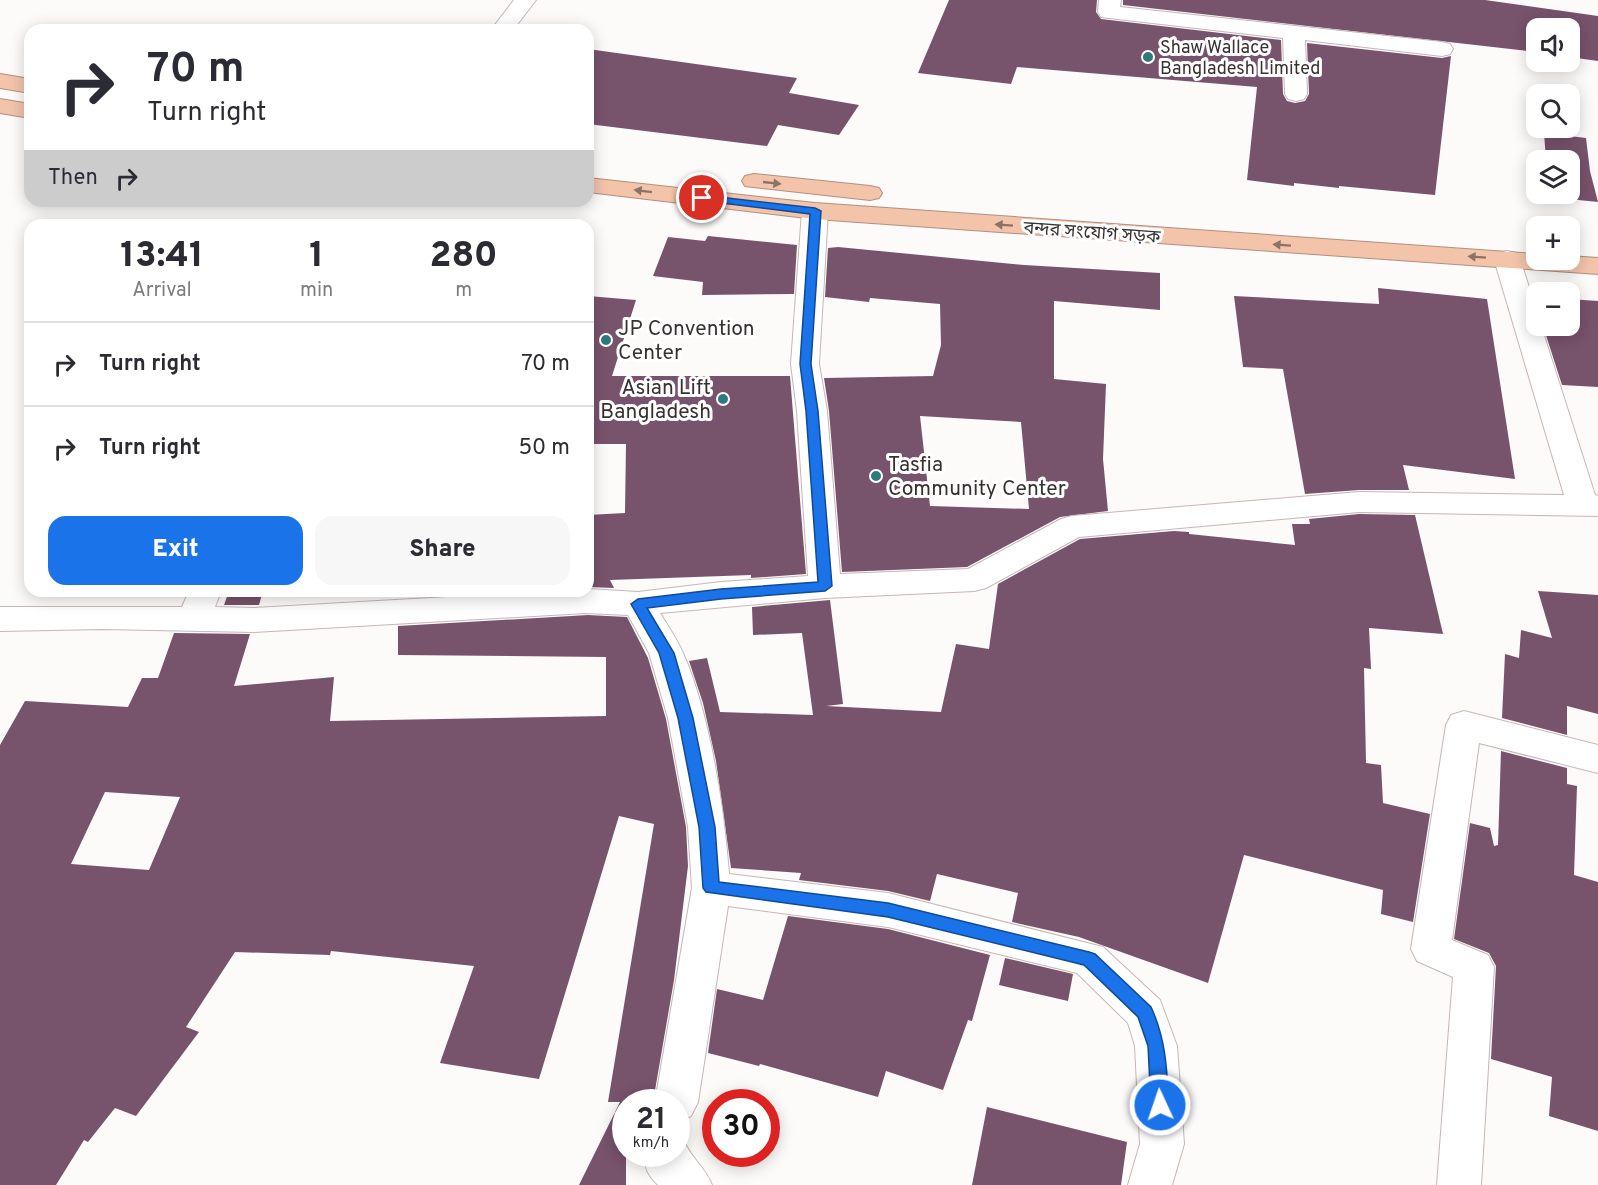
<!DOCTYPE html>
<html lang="en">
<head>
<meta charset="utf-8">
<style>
  :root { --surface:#fff; --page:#f7f7f7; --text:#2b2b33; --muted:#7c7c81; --line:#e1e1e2; --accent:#1a73e8 }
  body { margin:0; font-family:Overpass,"Noto Sans Bengali",sans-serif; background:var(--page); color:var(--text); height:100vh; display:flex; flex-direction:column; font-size:22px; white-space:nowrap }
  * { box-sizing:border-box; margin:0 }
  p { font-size:20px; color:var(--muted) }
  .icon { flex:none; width:33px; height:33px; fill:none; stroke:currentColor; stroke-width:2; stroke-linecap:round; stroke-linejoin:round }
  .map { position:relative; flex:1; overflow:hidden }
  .drawer { position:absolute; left:24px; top:219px; width:570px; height:378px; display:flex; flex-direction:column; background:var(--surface); border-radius:18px; box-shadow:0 3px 15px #0003 }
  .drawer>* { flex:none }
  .top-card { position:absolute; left:24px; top:24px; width:570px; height:183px; border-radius:18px; box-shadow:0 3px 15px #0003; background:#fff; color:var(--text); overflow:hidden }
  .controls { position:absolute; left:1526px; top:18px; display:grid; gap:12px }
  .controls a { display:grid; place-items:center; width:54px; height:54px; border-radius:12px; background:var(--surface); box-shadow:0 3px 15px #0003; font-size:30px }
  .speed { position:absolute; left:612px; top:1089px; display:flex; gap:12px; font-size:30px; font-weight:700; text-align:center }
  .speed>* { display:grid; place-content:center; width:78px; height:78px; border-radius:50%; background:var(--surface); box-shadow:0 3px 15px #0003; line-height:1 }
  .speed small { font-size:15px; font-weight:400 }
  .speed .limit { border:9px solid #d22; background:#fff; color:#111 }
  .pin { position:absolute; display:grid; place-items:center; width:51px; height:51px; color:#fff; margin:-26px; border:3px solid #fff; border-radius:50%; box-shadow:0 2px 6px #0007 }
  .me { position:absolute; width:66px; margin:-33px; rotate:357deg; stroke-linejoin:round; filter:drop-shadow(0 0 4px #0008) }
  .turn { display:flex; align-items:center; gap:21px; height:126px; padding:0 24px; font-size:27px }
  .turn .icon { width:78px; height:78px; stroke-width:2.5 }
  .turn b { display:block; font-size:42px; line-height:51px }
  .then { display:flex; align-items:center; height:57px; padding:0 24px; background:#0003; gap:12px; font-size:22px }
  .eta { display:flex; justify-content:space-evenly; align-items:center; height:102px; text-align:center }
  .eta b { font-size:36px; font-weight:800; line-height:42px }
  .primary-button { display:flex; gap:12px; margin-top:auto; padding:12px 24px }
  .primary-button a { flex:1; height:69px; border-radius:18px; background:var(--accent); color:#fff; font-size:24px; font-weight:800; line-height:69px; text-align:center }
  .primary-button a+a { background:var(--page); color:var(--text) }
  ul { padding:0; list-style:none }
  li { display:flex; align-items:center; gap:18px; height:84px; padding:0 24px; border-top:2px solid var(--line) }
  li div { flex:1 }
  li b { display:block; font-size:22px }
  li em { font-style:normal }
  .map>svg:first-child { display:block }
  .building { fill:#78536c; fill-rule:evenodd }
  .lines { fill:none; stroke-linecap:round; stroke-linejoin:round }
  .minor-casing { stroke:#c7b6b6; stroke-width:2 }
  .highway-casing { stroke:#b29080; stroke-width:2 }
  .minor { fill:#fff; fill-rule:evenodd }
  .highway { fill:#f3c3aa; fill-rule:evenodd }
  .oneway { fill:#8c7367 }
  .route { fill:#1a73e8; stroke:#114b97; stroke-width:1.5 }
  .poi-dot { fill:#2f787d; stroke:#fff; stroke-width:2 }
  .labels { text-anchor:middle; stroke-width:6; stroke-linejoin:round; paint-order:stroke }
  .far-poi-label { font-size:18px; fill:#383131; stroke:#fff; text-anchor:start }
  .far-street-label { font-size:18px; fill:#383131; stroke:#fff }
  .poi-label { font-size:21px; fill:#383131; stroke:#fff; text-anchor:start }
</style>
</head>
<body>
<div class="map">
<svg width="1598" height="1185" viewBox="0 0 1598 1185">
  <rect width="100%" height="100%" fill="#fdfafa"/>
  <path class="building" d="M949,0H1097L1096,12L1101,19L1281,40L1283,94L1287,101L1295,103L1305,101L1309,94L1307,43L1442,58L1451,56L1435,195L1339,186V188L1294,183V186L1247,180L1257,87L1017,67L1011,84L918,73Z
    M1123,0H1485L1598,16V61L1569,57V28H1536V52L1123,5Z
    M588,49L797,78L789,93L859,105L839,135L778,125L767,146L588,124Z
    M1544,133L1586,138L1590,171L1598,202L1549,197V194H1569V160H1546Z
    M708,236L797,245L794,294L702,295L703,282L653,276L668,237L705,241Z
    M838,247L1024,265L1160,273V310L1054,301V379L1106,384L1103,459L1108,511L1060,517L967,567L842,572L829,411L824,378L933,376L941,345L940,304L870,298L869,302L825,297L828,248ZM920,416L1021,422L1029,509L930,506Z
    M1378,288L1487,299L1515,479L1403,465L1409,490H1359L1305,494L1283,369L1243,367L1234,296L1379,304Z
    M588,296L636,300L612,376H790L806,574L751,578V575L610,580L614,588L588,587V515L625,513L626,444H588Z
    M1569,299L1598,301V387L1562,385L1543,326H1569Z
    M1359,514L1415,515L1443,634L1369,628L1371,669L1364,668L1366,763L1381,765L1383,803L1430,814L1413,922L1381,914L1383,890L1244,855L1208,983L1079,937L1012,922L1018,893L937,874L930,901L888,891L799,880L801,873L731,868L716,761L703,703L689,661L707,658L720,712L813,715L802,633L753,635L752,607L830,600L843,704L826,706L941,712L956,644L989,649L998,584L1080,539L1174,531L1189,532V534L1295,545L1292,524H1310L1309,519Z
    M229,591H263L259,605H224Z
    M1538,591L1598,595V714L1567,706V735L1502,718L1505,654L1519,658L1521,630L1552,638Z
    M588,615L627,617L648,658L666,719L686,827L688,866L674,980L653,1102H626V1185H579L620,1102H608L654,824L619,816L539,1079L440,1063L474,966L331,951L330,955L235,952L186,1027L199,1032L136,1116L115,1108L88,1142L84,1140L56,1185H0V745L25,701L128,707L142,678H158L174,633L250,634L234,686L334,677L330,721L606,716V657L398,655V626ZM105,792L180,797L149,870L71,864Z
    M1501,751L1567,768V784L1577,786L1574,875L1598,882V1131L1549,1116L1552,1077L1491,1059L1496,966L1489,953L1454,939L1470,823L1490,828L1494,846L1498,845Z
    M788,916L888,929L990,955L972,1021L968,1020L943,1090L886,1071L878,1097L760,1064L759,1066L708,1053L717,989L763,1000Z
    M1005,958L1073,974L1068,1001L999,985Z
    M987,1107L1127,1142L1121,1185H972Z"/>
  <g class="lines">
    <defs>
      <path id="minor" d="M514,0H536L513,30H491Z
        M1099,0H1121L1120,7L1442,42L1450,44L1453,49L1450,54L1442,56L1305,40L1307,94L1304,99L1296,101L1288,99L1285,94L1283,38L1109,18L1101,17L1098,12Z
        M815,203L824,206L828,211L819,364L827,411L840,574L968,569L1061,519L1072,516L1359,492L1564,495L1494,259L1498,253L1507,251L1516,253L1520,259L1536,309V326H1541L1595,495L1598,496V516L1359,512L1079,537L986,588L974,591L825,598L660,613C668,626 677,639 683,653C710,714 724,807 729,874L888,893L1103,947L1160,1000L1177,1046L1184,1144L1172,1185H1128L1140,1144L1135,1046L1128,1023L1077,973L888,927L728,906L698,1102L691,1116L676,1122V1102H655L692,888L688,827L668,718L649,653L628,615L586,613L254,632L103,629L0,631V607H182L189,591H221L215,607L254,608L588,589L638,592L721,582L808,576L797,411L791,364L802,211L806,206Z
        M1464,711L1598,745V773L1479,743L1452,940L1488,955L1494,967L1481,1185H1437L1453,977L1417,961L1411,949L1446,725L1451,715Z
        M676,1137L683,1139C690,1157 705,1167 712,1185H658C649,1176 643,1167 645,1154H676Z"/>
      <path id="highway" d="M0,74L30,79V93L0,88Z
        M0,99L30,104V118L0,113Z
        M754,174L870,186L879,188L882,193L879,198L870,200L745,186L742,181L745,176Z
        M588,178L815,203L1536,254V260H1569V256L1598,258V274L815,219L588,192Z"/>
    </defs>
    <use href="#minor" class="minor-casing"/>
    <use href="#highway" class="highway-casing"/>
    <use href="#minor" class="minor"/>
    <use href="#highway" class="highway"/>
  </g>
  <defs><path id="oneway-solid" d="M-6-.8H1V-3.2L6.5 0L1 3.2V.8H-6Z" transform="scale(1.5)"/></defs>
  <g class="oneway">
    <use href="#oneway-solid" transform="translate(772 183) rotate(6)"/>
    <use href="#oneway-solid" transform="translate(643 191) rotate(-173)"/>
    <use href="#oneway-solid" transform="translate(1004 225) rotate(-176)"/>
    <use href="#oneway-solid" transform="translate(1282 245) rotate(-176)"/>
    <use href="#oneway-solid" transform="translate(1477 257) rotate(-176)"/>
  </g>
  <path class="route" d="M702,195L815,208L821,211L811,364L818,411L832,586L825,591L721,599L647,608L674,653L693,718L715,827L719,882L888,903L1089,952L1095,954L1151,1007C1166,1039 1167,1071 1169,1105L1166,1111L1160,1113L1154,1111L1151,1105L1148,1046L1138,1017L1084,965L888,917L706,892L703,888L699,827L678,718L659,653L631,604L638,599L721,589L818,582L806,411L800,364L810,214L698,200V196Z"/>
  <g class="poi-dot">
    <circle cx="1148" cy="57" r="6"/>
    <circle cx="606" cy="340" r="6"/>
    <circle cx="723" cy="399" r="6"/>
    <circle cx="876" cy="476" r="6"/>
  </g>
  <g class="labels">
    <g class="far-poi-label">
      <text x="1160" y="53">Shaw Wallace<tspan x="1160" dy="21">Bangladesh Limited</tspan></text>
    </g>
    <g class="far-street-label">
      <text transform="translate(1092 232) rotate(4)" y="6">বন্দর সংযোগ সড়ক</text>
    </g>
    <g class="poi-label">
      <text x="618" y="335">JP Convention<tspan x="618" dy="24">Center</tspan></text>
      <text x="711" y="394" text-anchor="end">Asian Lift<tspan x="711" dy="24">Bangladesh</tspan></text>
      <text x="888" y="471">Tasfia<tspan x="888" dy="24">Community Center</tspan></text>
    </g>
  </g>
</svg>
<div class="controls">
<a><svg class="icon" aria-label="sound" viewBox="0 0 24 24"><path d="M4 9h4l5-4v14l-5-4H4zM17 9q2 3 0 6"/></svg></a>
<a><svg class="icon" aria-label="search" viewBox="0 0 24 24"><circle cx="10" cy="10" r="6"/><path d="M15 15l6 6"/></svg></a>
<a><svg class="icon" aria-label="layers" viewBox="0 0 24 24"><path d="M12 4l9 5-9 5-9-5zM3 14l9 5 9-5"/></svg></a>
<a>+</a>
<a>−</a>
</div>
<div class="speed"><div>21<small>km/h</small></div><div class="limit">30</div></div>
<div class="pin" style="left:702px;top:198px;background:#d93025"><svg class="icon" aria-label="arrive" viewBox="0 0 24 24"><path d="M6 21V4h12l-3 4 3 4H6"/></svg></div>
<svg class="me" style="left:1160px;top:1105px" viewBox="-20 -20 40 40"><circle r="17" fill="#1a73e8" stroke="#fff" stroke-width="3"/><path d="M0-11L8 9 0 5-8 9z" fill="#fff"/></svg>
<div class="top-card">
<div class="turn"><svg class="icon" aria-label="right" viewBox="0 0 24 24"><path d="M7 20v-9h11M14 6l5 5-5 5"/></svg><div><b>70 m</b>Turn right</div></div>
<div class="then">Then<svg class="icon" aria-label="right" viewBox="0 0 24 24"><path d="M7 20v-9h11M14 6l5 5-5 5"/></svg></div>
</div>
<section class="drawer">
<div class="eta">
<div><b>13:41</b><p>Arrival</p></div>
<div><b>1</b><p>min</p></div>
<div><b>280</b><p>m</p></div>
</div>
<ul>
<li><svg class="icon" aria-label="right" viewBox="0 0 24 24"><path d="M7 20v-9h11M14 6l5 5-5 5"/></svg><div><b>Turn right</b></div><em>70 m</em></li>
<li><svg class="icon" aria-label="right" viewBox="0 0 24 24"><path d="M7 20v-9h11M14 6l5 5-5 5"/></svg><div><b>Turn right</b></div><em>50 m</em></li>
</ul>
<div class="primary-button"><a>Exit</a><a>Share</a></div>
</section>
</div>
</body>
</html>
